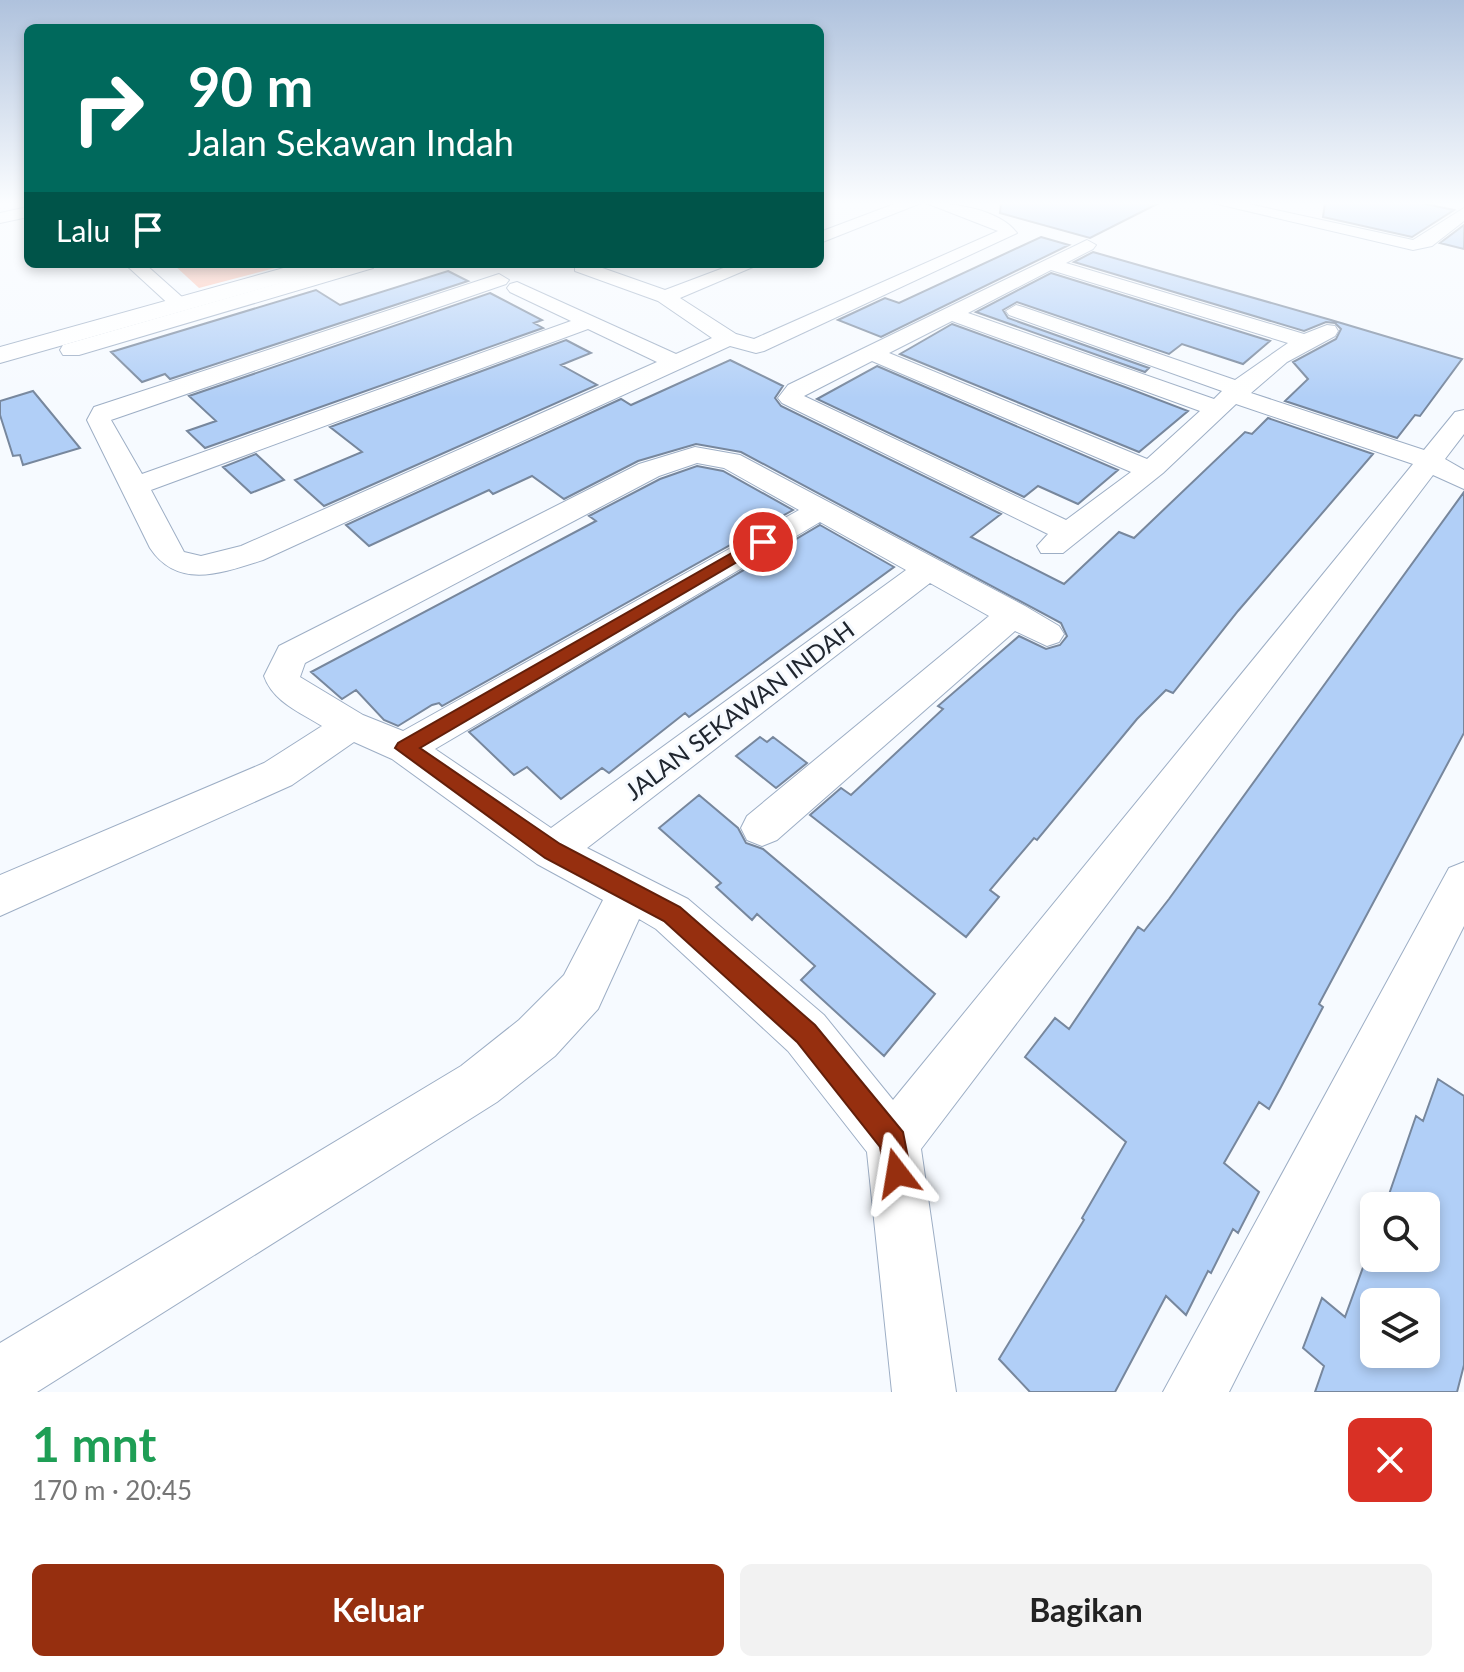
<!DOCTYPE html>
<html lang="id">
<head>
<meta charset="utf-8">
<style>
  :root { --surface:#fff; --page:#f2f2f2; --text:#222; --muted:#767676; --accent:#962f0f }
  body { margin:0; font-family:Lato,sans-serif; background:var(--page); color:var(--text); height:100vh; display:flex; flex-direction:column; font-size:30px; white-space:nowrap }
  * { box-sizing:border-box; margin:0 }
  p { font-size:26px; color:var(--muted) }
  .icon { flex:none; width:44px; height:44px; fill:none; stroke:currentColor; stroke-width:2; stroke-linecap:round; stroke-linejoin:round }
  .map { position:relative; height:1392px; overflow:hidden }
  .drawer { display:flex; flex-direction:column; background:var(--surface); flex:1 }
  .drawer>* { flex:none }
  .hud { position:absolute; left:24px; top:24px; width:800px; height:244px; border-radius:12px; box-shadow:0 4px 12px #0003; background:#00695c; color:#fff; overflow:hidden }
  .fabs { position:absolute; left:1360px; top:1192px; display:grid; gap:16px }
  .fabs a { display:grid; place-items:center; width:80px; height:80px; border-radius:12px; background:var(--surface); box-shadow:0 4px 12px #0003; font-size:40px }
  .pin { position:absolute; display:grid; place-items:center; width:68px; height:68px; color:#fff; margin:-34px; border:4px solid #fff; border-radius:50%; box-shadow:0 2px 8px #0007 }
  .me { position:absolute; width:88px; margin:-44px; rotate:346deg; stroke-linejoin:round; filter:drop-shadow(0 0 6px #0008) }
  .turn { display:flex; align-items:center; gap:28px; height:168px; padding:0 32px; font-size:36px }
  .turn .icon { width:104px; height:104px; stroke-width:2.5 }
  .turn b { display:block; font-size:56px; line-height:68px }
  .then { display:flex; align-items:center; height:76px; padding:0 32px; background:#0003; gap:16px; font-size:30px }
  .round { display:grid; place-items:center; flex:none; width:84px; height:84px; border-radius:12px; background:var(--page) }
  .overview { display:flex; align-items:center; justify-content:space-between; height:136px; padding:0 32px }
  h1 { font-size:48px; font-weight:700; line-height:60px; color:#1e9e55 }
  .action { display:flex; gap:16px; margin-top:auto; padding:16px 32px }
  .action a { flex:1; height:92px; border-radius:12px; background:var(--accent); color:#fff; font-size:32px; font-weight:700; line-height:92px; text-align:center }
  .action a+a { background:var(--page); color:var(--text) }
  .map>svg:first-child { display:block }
  .green { fill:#fdc0af }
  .building { fill:#b1cff7; stroke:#77879d; stroke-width:2; fill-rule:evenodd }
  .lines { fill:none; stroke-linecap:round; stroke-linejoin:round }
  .street-casing { stroke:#9daec5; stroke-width:2 }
  .secondary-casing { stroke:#9daec5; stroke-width:2 }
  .street { fill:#fff; fill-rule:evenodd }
  .secondary { fill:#fff; fill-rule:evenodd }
  .route { fill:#962f0f; stroke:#621f0a; stroke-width:2 }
  .labels { text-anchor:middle; stroke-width:6; stroke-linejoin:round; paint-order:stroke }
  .street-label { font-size:24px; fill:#20262f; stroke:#f6faff }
</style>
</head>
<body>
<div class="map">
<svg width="1464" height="1392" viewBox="0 0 1464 1392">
  <rect width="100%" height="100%" fill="#f6faff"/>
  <path class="green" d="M173,264H290L199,288Z"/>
  <path class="building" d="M1001,203H1159L1090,238L1000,213Z
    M1325,203H1421L1454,210L1412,237L1323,217Z
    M1464,225V249L1440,243Z
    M1041,237L1069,245L881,337L838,320L885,298L899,303Z
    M1093,252L1331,320L1462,359L1420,416L1415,415L1397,438L1285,401L1308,379L1293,362L1336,339L1341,329L1335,323L1326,322L1304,331L1074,262Z
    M448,271L468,281L170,379L165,374L142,382L111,352L316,290L340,305Z
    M1051,273L1270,341L1243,364L1182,344L1169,354L1017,302L1003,310L1008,318L1149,368L1145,372L976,312Z
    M490,293L542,320L534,323L543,328L205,448L187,431L216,421L189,396Z
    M952,324L1125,387L1188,411L1139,452L900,354Z
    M566,340L591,353L561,365L597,385L324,506L295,480L362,452L330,427Z
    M730,360L783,386L775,398L781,406L1001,514L971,537L1064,584L1119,532L1134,538L1245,432L1252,434L1268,418L1373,454L1238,611L1173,693L1166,690L1137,719L1037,840L1034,838L990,890L999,897L966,937L810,815L841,788L851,795L943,709L938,706L1019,636L1046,649L1060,645L1067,636L1061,623L741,452L696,444L638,461L564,499L532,476L493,494L489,490L369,546L346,525L621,399L631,405Z
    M877,366L1118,470L1078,504L1038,486L1024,497L817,399Z
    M33,391L80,448L23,465L20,455L13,456L0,415V401Z
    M256,454L284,480L251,493L223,467Z
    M697,466L723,471L793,510L442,706L439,703L432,705L398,726L384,720L356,690L342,699L311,672L596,521L589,516L660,479Z
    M1464,492V733L1319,1004L1323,1007L1281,1087L1269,1109L1259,1102L1224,1163L1259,1192L1238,1233L1233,1229L1211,1273L1208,1271L1186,1315L1166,1296L1115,1392H1030L999,1359L1084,1220L1082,1218L1126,1142L1025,1057L1055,1018L1069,1029L1138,927L1144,931L1169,899Z
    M820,525L894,567L689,717L685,713L609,773L602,768L561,799L527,767L514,775L469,732Z
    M760,737L767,742L773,737L807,763L776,788L736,756Z
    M699,795L738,828L746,843L763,849L935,994L884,1056L801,980L815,966L757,914L752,920L716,887L721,883L659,828Z
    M1438,1079L1464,1096V1365L1457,1392H1315L1324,1366L1303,1348L1322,1298L1345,1317L1374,1237V1258H1426V1206H1385L1416,1116L1423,1121ZM1374,1302H1426V1354H1374Z"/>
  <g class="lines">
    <defs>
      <path id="street" d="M897,203H921L820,243V232Z
        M926,203C954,203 999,209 1017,233L764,351L756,353L730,346L263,560C222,573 178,590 150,548L87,420L94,407L499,274L509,280L506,284L111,420L142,474L571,321L510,292L507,288L510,284L517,282L676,354L712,338L658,301L575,271V264H591L665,290L734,264H760L680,298L736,334L754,339L998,231ZM588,329L657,362L241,546L201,556L184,552L151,490Z
        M1213,203H1244L1413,240L1464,208V221L1432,246L1413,250Z
        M28,207V217L0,223V213Z
        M1087,240L1096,245L1093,249L1066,263L1304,334L1327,325L1335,326L1338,331L1335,336L1287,362L1251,393L1424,450L1455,412L1464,410V434L1445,459L1464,470V489L1433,475L921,1149L956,1392H892L867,1152L788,1051L656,929L639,919L598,1009L555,1056L497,1102L37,1392H0V1343L461,1066L519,1020L564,975L603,900L537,864L392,759L354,742L292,785L0,916V875L264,763L322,726C300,712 273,702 264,676L279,646L639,464L695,447L740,455L1025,606L1059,626L1064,634L1059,642L1047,646L1015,631L777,840L762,846L747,840L741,828L747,816L989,616L930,583L587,848L688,899L824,1015L893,1100L1413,464L1236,404L1163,473L1063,553H1041L1037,546L1048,534L782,403L778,398L788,385ZM1051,270L1288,343L1235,380L1023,307L1016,305L1006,311L1009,315L1222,391L1214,399L968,313ZM952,321L1200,411L1147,459L889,353ZM872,361L1131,472L1066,520L804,396ZM697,463L724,468L799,510L403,731L363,715L300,677L305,663L659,476ZM820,522L906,570L551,828L435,749Z
        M125,264H145L191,305L181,311L174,309Z
        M346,264H375L373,268L79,355H63L60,350L63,345Z
        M1464,862V926L1229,1392H1163L1449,868Z"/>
      <path id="secondary" d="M298,264H334L331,269L0,363V347Z"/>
    </defs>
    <use href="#street" class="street-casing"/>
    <use href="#secondary" class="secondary-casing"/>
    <use href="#street" class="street"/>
    <use href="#secondary" class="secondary"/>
  </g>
  <linearGradient id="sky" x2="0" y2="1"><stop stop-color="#afc2dd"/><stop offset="0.51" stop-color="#fbfdff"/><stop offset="1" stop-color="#fbfdff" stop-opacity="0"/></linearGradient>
  <rect width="1464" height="398" fill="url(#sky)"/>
  <path class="route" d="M758,538L771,542L420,748L560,844L680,907L815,1025L903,1132L911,1173L907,1183L897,1187L887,1183L880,1147L797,1042L664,921L545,858L395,748L398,743Z"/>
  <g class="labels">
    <g class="street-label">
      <text transform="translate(740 711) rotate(-37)" y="8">JALAN SEKAWAN INDAH</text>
    </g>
  </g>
</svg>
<div class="fabs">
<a><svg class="icon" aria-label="search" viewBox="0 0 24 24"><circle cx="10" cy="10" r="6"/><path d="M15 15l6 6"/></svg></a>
<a><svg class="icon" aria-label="layers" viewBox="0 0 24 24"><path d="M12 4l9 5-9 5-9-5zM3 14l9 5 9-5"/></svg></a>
</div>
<div class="pin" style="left:763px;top:542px;background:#d93025"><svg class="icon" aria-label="arrive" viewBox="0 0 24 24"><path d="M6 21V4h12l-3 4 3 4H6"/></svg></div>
<svg class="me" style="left:897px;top:1173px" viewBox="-20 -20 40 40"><path d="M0-17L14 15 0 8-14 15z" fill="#962f0f" stroke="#fff" stroke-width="4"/></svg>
<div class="hud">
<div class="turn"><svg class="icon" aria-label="right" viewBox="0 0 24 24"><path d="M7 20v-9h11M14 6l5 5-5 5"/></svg><div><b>90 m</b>Jalan Sekawan Indah</div></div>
<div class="then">Lalu<svg class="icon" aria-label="arrive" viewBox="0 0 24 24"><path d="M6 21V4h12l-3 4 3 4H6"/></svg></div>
</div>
</div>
<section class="drawer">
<div class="overview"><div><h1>1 mnt</h1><p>170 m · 20:45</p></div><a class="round" style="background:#d93025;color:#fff"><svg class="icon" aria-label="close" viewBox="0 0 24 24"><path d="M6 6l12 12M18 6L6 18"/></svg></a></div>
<div class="action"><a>Keluar</a><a>Bagikan</a></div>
</section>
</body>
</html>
